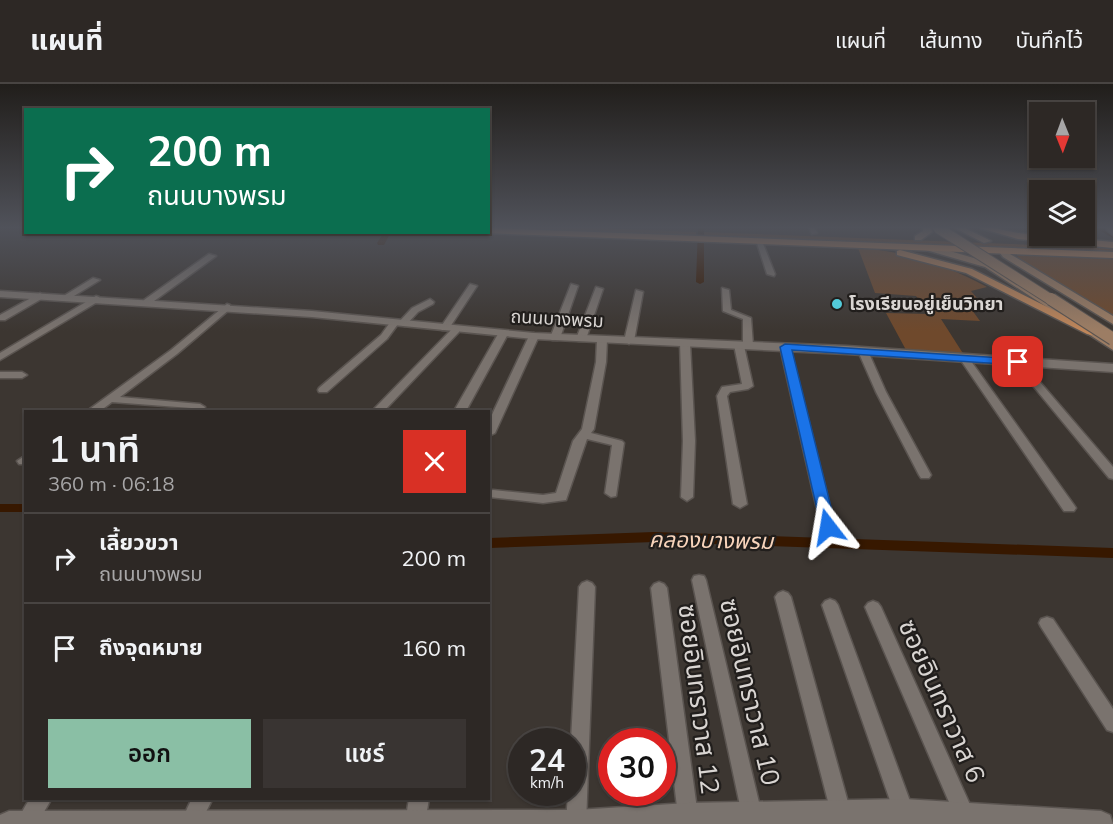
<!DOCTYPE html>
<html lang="th">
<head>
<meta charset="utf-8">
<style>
  :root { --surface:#2d2825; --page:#393432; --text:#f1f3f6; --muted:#a7a6a7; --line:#484442; --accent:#8abfa5 }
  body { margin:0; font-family:Mulish,"Noto Sans Thai",sans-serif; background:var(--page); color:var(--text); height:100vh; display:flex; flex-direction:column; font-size:22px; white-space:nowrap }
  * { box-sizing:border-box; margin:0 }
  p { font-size:20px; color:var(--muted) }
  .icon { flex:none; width:33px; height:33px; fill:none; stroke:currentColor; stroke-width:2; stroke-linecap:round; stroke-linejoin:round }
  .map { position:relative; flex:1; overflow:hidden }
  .panel { position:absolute; left:24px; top:326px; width:466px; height:390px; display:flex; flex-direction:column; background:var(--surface); border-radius:0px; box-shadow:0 2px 4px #0004,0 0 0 2px var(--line) }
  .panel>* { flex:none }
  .hud { position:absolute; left:24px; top:24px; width:466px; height:126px; border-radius:0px; box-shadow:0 2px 4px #0004,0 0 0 2px var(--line); background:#0b6e4f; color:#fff; overflow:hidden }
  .needle { width:39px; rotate:179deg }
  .fabs { position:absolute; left:1029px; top:18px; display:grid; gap:12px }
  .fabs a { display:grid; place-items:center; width:66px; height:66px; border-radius:0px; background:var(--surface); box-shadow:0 2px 4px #0004,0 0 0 2px var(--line); font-size:30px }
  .speed { position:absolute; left:508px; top:644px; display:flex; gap:12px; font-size:30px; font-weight:700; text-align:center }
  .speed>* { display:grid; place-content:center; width:78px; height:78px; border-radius:50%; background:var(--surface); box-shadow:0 2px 4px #0004,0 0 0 2px var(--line); line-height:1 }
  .speed small { font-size:15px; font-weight:400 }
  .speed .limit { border:9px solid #d22; background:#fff; color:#111 }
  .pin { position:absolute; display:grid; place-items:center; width:51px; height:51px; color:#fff; margin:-26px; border-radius:12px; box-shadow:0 3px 9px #0006 }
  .me { position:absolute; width:66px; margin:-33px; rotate:346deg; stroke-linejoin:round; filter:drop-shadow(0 0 4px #0008) }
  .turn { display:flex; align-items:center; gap:21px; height:126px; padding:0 24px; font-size:27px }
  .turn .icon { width:78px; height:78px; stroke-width:2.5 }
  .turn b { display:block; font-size:42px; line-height:51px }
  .round { display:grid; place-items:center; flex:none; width:63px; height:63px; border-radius:0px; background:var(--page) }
  .head { display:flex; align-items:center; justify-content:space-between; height:102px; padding:0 24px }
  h1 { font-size:36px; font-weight:600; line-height:45px }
  .primary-button { display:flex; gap:12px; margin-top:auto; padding:12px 24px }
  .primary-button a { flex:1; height:69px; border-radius:0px; background:var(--accent); color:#111; font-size:24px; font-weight:600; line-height:69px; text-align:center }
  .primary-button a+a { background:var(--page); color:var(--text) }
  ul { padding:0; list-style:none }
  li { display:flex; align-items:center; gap:18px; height:90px; padding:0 24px; border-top:2px solid var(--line) }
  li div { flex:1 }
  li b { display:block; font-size:22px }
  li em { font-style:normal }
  header { display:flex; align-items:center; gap:36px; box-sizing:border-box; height:84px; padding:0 30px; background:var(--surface); border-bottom:2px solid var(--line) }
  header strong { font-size:28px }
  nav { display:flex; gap:33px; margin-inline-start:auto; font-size:21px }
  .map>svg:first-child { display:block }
  .green { fill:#6f492c }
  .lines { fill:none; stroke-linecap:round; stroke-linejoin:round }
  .canal { fill:#371800; fill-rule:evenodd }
  .minor-casing { stroke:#5a5450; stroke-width:3 }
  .tertiary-casing { stroke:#5a5450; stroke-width:3 }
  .secondary-casing { stroke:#5a5450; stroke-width:3 }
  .primary-casing { stroke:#5a5450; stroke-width:3 }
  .minor { fill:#7a736e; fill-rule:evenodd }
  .tertiary { fill:#7a736e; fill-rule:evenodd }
  .secondary { fill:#9c7d64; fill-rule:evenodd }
  .primary { fill:#be865a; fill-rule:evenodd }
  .secondary-bridge-far1-casing { stroke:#5a5450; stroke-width:12; stroke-linecap:butt }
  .secondary-bridge-casing { stroke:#5a5450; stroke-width:14; stroke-linecap:butt }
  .secondary-bridge-far1 { stroke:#9c7d64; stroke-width:10 }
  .secondary-bridge { stroke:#9c7d64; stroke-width:12 }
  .route { fill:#1a73e8; stroke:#114b97; stroke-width:1.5 }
  .poi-dot { fill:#53cbda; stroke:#211e1c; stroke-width:2 }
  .labels { text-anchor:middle; stroke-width:4.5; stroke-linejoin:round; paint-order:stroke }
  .far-poi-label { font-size:18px; font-weight:bold; fill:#d9d5d2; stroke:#211e1c; text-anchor:start }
  .far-street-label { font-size:18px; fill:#d9d5d2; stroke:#211e1c }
  .water-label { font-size:22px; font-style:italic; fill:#f8d4bb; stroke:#211e1c }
  .near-street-label { font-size:26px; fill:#d9d5d2; stroke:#211e1c }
</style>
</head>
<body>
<header>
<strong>แผนที่</strong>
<nav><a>แผนที่</a><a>เส้นทาง</a><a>บันทึกไว้</a></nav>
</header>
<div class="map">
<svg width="1113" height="740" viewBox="0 0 1113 740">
  <rect width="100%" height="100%" fill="#3c3631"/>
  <path class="green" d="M489,144H601L696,148V153L489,145Z
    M704,148L1113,164V169L704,153Z
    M858,164C903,166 948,182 987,203L971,207L977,214L964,215L980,237L941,235L964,271L906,266L886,229L928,230L916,212L875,209Z
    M1017,171L1113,175V232L1018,174Z"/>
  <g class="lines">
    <path class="canal" d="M698,144H704V198L700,200L696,198Z
      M1095,144H1102L1113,149V154Z
      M384,148H391L384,161H378L377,159Z
      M0,420H26V428H0Z
      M654,448L1113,464V474L654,458L489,464V454Z"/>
    <defs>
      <path id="minor" d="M809,144H815L817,149L812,150Z
        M1110,144L1113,145V151L1107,146Z
        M1046,152H1053L1065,160L1058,162Z
        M756,156L762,157L775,190L774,192L767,190Z
        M209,170L216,172L150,220H144V216Z
        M93,194L100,196L69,215L62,213Z
        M470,200L477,202L448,246H442L440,244Z
        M571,200L578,202L560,254L558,256H552L550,254Z
        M596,203L603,205L586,255L584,257H578L576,255Z
        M722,204L729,206L731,226L751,234L753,261L748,264L744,262L753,302L748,305L730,308L727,312L747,420L740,424L733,420L717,312L722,303L742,300L734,261L739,258L743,260V235L723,227Z
        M636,206L643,208L634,257L629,260L624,257Z
        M40,209L44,212L43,214L5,236H0V231Z
        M96,212L99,213V217L0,276V269Z
        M430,215L434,218L433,220L418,228L405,242L398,240L387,255L327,308H319L318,306L319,304L381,251L391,237L398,239L412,224Z
        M227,220L230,221V225L177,270L120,313L200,320L205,323L204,325L112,318L100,327H87L171,266Z
        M456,243L459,244V248L384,327H372L453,244Z
        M503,247L508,250L466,327H454L498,250Z
        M534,249L539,252L495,349L489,352V337L529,252Z
        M602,253L607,256L606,278L594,345L591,349L622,357L624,359L616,412L611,413L605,409L612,361L587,355L566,416L543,419L489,413V407L493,406L543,411L556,409L573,357L582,345L596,278L597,256Z
        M685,256L690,259L695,357L693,413L687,417L681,413L683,357L680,259Z
        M785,260L790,263L835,443L833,446H823L821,443L780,263Z
        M863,264L868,267L886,308L931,391L929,394H921L919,391L876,308L858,267Z
        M965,272L968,273L1074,421L1076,424L1074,427H1064L960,275Z
        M1018,275L1021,276L1113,383V395L1109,394L1015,280V276Z
        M0,288H22L27,291L22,294H0Z
        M26,371V380H19L17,377Z
        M699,491L704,492L706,496L762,731L759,738L755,740L745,738L742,731L692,496L694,492Z
        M587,497L592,499L595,503L586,740H566L568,708H573V657H571L579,503L582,499Z
        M659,498L664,500L667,504L699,740H679L651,504L654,500Z
        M783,507L788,509L791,513L851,729L848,736L841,739L834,736L831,729L775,513L778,509Z
        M830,515L835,517L838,521L914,728L911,735L904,738L897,735L894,728L822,521L825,517Z
        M873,517L878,519L881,523L972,725L975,732L972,739H958L865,523L868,519Z
        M1047,533L1053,535L1113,625V648L1107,646L1041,543L1039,539L1041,535Z
        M30,714H52L37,740H15Z
        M192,714H213L200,740H180Z
        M409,714H429L425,740H405Z"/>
      <path id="tertiary" d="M0,207L312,227L534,249L847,262L1113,280V288L847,270L534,255L312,233L0,213Z
        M904,715L1101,727L1110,731L1113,740H0V731L9,727L576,726L688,719Z"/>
      <path id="secondary" d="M923,144H931L932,148L921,156H915V152L923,147Z
        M955,144H965L991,157L984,159Z
        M929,161L991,179L1113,257V266L985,183L926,166L924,164Z
        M1005,165H1011L1010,170L1113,232V240L1003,173L1000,169Z"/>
      <path id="primary" d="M489,144L1113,168V174L486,149L489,148Z
        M980,144H993L1018,149L1113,158V164L1018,155Z
        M900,166L972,185L1097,248L1091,251L1087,250L966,189L897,171V167Z"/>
    </defs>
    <use href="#minor" class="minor-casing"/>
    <use href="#tertiary" class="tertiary-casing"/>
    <use href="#secondary" class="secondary-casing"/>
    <use href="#primary" class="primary-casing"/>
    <use href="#minor" class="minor"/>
    <use href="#tertiary" class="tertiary"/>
    <use href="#secondary" class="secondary"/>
    <use href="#primary" class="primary"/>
    <defs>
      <path id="secondary-bridge-far1" d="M938,144L1053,217"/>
      <path id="secondary-bridge" d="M1051,215L1113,255"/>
    </defs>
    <use href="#secondary-bridge-far1" class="secondary-bridge-far1-casing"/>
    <use href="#secondary-bridge" class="secondary-bridge-casing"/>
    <use href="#secondary-bridge-far1" class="secondary-bridge-far1"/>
    <use href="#secondary-bridge" class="secondary-bridge"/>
  </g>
  <linearGradient id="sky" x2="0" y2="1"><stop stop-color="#211e1b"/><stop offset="0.58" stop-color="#50525a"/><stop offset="1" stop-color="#50525a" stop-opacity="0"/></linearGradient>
  <rect width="1113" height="247" fill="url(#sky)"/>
  <path class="route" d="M785,260L1018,275L1024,278L1018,281L792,266L836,443L828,448L821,443L780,263Z"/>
  <circle class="poi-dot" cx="837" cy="220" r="6"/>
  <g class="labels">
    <g class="far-poi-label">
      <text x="849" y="226">โรงเรียนอยู่เย็นวิทยา</text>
    </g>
    <g class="far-street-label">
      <text transform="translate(557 235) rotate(3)" y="6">ถนนบางพรม</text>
    </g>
    <g class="water-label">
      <text transform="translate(711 456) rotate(1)" y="8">คลองบางพรม</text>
    </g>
    <g class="near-street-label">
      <text transform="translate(750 608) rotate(77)" y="9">ซอยอินทราวาส 10</text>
      <text transform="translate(699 615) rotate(83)" y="9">ซอยอินทราวาส 12</text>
      <text transform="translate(942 617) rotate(66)" y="9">ซอยอินทราวาส 6</text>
    </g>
  </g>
</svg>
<div class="fabs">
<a><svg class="needle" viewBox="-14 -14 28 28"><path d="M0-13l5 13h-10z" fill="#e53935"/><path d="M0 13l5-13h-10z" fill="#a7a6a7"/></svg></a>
<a><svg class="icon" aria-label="layers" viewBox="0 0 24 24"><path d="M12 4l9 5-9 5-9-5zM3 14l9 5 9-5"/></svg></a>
</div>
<div class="speed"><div>24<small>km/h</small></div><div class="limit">30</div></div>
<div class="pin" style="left:1018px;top:278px;background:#d93025"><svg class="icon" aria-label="arrive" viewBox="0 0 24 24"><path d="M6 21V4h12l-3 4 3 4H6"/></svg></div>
<svg class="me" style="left:828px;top:443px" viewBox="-20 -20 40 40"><path d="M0-17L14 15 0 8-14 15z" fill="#1a73e8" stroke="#fff" stroke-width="4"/></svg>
<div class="hud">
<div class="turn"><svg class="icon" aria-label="right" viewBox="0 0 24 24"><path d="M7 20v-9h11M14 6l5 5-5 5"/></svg><div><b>200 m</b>ถนนบางพรม</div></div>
</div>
<section class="panel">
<div class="head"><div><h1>1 นาที</h1><p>360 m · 06:18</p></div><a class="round" style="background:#d93025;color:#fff"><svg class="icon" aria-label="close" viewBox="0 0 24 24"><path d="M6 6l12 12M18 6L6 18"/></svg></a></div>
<ul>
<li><svg class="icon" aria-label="right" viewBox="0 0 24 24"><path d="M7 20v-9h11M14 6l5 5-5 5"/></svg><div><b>เลี้ยวขวา</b><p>ถนนบางพรม</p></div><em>200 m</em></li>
<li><svg class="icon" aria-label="arrive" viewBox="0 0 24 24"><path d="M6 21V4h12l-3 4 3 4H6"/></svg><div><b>ถึงจุดหมาย</b></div><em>160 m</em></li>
</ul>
<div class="primary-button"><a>ออก</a><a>แชร์</a></div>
</section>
</div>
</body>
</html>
